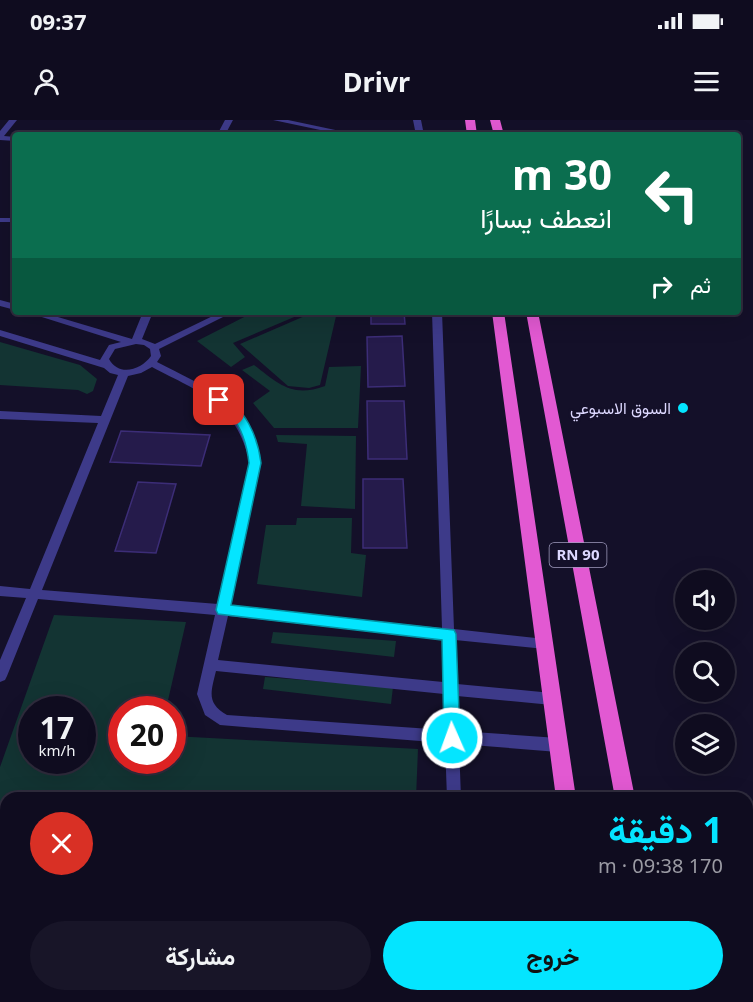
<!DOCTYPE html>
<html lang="ar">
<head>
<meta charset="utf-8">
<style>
  :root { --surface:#0f0c1f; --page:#181528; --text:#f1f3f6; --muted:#9b9ba4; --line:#2f2c3d; --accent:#04e5ff }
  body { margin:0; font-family:"Noto Sans",Vazirmatn,sans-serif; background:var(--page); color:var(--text); direction:rtl; height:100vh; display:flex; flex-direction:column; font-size:22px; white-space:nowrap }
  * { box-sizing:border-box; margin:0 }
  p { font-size:20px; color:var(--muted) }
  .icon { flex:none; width:33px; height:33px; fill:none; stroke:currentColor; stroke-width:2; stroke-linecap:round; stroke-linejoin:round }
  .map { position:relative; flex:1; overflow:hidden; direction:ltr }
  .sheet { position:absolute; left:0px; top:672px; width:753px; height:210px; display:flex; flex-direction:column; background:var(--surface); border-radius:18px 18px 0 0; box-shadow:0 6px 24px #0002,0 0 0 2px var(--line); direction:rtl }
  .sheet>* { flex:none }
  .hud { position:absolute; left:12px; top:12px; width:729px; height:183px; border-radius:6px; box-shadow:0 6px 24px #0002,0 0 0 2px var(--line); direction:rtl; background:#0b6e4f; color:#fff; overflow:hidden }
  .tools { position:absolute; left:675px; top:450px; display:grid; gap:12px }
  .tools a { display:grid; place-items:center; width:60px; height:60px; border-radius:50%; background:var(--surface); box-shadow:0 6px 24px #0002,0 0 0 2px var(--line); font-size:30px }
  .speed { position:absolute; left:18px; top:576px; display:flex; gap:12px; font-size:30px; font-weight:700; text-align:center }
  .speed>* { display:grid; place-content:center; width:78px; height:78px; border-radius:50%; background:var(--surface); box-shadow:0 6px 24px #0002,0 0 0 2px var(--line); line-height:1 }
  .speed small { font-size:15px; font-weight:400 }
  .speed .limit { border:9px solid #d22; background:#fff; color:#111 }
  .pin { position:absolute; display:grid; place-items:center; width:51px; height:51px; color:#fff; margin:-26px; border-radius:12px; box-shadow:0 3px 9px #0006 }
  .me { position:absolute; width:66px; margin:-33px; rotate:358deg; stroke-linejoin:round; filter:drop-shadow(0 0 4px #0008) }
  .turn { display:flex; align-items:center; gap:21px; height:126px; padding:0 30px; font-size:27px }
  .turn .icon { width:78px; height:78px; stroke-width:2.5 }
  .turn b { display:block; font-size:42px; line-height:51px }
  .then { display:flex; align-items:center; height:57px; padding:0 30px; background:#0003; gap:12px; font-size:22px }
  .round { display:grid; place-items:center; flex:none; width:63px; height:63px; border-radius:32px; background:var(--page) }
  .overview { display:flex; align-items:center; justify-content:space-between; height:102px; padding:0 30px }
  h1 { font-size:36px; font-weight:700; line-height:45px; color:var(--accent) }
  .action { display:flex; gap:12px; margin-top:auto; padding:12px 30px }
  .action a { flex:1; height:69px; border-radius:36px; background:var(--accent); color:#111; font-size:24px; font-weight:700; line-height:69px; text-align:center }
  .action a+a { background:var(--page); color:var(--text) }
  .status { display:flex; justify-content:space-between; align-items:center; height:42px; padding:0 30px; background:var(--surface); direction:ltr }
  .status svg { height:16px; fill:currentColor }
  header { display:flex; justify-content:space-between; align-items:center; height:78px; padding:0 30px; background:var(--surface); font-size:27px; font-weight:700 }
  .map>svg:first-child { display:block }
  .green { fill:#133433; fill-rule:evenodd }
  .building { fill:#251b4b; stroke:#3c2d77; stroke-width:1.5 }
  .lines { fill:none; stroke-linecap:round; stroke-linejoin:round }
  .service { fill:#3d3a89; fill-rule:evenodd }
  .trunk { fill:#e259d2; fill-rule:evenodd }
  .route { fill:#04e5ff; stroke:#0395a6; stroke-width:1.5 }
  .poi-dot { fill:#04e5ff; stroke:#141029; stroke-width:2 }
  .labels { text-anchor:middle; stroke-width:5; stroke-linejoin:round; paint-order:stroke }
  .shield { fill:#141029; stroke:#a19cbf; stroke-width:1.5 }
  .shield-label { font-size:15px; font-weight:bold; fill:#ddd8ff }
  .poi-label { font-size:16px; fill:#ddd8ff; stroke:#141029; text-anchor:end }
</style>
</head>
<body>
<div class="status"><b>09:37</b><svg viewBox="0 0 49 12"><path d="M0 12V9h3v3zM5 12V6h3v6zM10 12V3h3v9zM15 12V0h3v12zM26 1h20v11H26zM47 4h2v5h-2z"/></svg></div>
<header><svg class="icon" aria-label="menu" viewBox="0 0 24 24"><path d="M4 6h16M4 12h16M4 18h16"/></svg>Drivr<svg class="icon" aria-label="person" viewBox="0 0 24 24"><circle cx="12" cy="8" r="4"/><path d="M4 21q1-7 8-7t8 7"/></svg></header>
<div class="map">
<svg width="753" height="882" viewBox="0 0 753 882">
  <rect width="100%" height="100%" fill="#141029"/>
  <path class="green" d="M254,192H306L233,223L245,237L231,247L197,221Z
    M314,192H337L320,265L309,268L288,266L240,224Z
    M0,222L80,245L97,259L93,271L87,274L78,270L0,265Z
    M254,245C279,264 292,278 325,266L329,247L361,246L358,308H274L253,283L270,271L242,250Z
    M276,315L356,316L355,389L301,386L307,324L278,322Z
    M297,398H352L351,433L366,435L362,477L257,464L266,405H296Z
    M54,495L186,502L166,589L122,590V640H172L173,616L418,629L416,678H6V691L0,690V647ZM32,590H82V640H32Z
    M273,512L396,521L394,537L271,523Z
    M265,557L393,567L391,584L263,569Z"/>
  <path class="building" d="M371,192H404L405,204H371Z
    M402,216L405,266L368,267L367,217Z
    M367,281H404L407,339H368Z
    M121,311L210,315L201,346L110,342Z
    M363,359H403L407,428H363Z
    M138,362L176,364L156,433L115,431Z"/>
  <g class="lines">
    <path class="service" d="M9,0H17L4,16L15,17V21L0,20V11Z
      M225,0H233L225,15H217Z
      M273,0H288L359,15H344Z
      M413,0H421L424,15H416Z
      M0,98H15V102H0Z
      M0,180L15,184V190L0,186Z
      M26,192H41L132,219L143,192H153L142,219L155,224L221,192H233L159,229L161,236L157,242C209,269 246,281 260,343L230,486L442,508L432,192H442L454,509L545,519L550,520L551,524L550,528L545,529L455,520L457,564L552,573L557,575L559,579L557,583L552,585L457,576L459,611L558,618L563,620L565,625L563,630L558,632L459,624L461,678H447L445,623L220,605L205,595L197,574L215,495L38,479L7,556L5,560L0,562V540L26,478L0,476V466L30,469L98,303L0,299V291L101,296L118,255L110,253L104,248L0,216V210L100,240L109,225L121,222ZM136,224L144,225L150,229L151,236C141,250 119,257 109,239L115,229ZM152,247C201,273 236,283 250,343L218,484L42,470L128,256L141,253ZM228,496L442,519L443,562L218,540ZM216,551L444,574L445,610L227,595C206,583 211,572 216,551Z
      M0,736H6V752H0Z
      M0,801L6,802V818L0,817Z
      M160,876H176L175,882H159Z"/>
    <path class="trunk" d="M465,0H475L477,15H467Z
      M490,0H500L504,15H494Z
      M492,192H504L576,678H556Z
      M526,192H538L635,678H615Z
      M581,876H605L606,882H582Z
      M651,876H675L676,882H652Z"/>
  </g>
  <path class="route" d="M219,276C245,285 258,318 261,343L231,485L454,510L456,514L460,618L458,623L452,625L447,623L444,618L442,520L218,494L216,490L249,343C247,326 243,310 232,297C226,291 219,286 213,280Z"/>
  <circle class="poi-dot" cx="683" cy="288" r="6"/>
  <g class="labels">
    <rect class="shield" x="549.5" y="423" width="57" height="24" rx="4.5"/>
    <g class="shield-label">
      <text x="578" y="440">RN 90</text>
    </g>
    <g class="poi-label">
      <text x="671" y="294">السوق الاسبوعي</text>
    </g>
  </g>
</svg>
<div class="tools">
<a><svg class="icon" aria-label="sound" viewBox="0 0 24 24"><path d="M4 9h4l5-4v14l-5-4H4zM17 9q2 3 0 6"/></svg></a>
<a><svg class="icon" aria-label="search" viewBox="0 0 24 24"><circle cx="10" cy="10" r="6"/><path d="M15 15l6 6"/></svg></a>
<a><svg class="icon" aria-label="layers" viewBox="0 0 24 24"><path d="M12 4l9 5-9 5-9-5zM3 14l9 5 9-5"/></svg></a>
</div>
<div class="speed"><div>17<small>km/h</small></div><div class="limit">20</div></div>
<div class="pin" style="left:219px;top:280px;background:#d93025"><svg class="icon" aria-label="arrive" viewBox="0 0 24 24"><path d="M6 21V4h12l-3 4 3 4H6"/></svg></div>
<svg class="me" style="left:452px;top:618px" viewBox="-20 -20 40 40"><circle r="17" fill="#04e5ff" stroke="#fff" stroke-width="3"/><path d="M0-11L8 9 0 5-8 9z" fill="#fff"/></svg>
<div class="hud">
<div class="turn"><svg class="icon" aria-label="left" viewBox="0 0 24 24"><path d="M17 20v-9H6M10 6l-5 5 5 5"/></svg><div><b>30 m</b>انعطف يسارًا</div></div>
<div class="then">ثم<svg class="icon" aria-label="right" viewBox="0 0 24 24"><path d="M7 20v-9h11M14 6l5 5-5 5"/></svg></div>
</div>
<section class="sheet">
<div class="overview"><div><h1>1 دقيقة</h1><p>170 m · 09:38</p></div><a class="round" style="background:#d93025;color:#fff"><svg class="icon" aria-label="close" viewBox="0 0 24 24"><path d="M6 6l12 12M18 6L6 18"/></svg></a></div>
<div class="action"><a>خروج</a><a>مشاركة</a></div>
</section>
</div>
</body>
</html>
